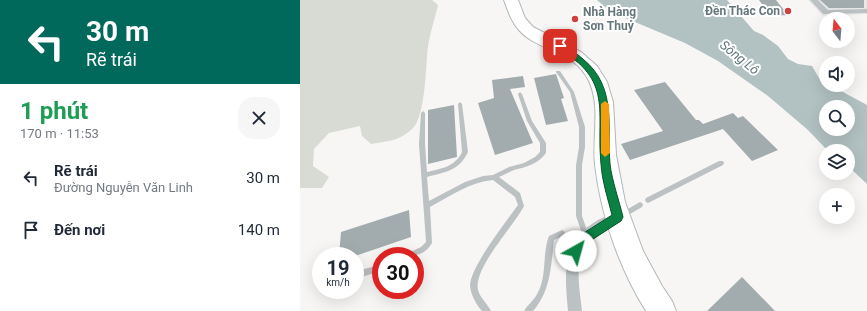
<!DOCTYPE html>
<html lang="vi">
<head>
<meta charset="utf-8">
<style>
  :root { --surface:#fff; --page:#f6f6f7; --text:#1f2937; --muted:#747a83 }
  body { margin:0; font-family:Roboto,sans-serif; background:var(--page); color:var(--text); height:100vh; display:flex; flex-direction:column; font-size:15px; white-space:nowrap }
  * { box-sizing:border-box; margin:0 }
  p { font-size:13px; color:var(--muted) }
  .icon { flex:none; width:22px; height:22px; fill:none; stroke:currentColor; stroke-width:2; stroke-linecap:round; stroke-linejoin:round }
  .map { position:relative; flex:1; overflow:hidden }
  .sheet { display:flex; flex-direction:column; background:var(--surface); width:300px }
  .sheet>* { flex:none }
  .hud { background:#00695c; color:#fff; overflow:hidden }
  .needle { width:26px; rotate:344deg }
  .buttons { position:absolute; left:519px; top:12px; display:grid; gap:8px }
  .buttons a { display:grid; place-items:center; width:36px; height:36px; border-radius:50%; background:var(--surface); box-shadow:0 4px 16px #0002; font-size:20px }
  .speed { position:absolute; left:12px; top:247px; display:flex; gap:8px; font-size:20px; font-weight:700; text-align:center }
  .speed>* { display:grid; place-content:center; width:52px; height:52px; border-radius:50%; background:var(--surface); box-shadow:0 4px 16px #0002; line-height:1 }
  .speed small { font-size:10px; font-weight:400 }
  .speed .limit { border:6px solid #d22; background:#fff; color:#111 }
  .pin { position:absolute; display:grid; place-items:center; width:34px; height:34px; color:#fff; margin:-17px; border-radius:8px; box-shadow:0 2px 6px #0006 }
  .me { position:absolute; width:44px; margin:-22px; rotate:38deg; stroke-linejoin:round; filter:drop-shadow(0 0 3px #0008) }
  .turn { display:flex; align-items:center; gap:14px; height:84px; padding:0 20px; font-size:18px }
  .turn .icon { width:52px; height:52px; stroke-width:2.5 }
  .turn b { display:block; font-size:28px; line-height:34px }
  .round { display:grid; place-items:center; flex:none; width:42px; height:42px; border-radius:16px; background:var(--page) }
  .headline { display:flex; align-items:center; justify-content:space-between; height:68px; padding:0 20px }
  h1 { font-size:24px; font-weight:700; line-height:30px; color:#1e9e55 }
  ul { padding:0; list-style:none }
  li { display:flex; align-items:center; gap:12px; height:52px; padding:0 20px }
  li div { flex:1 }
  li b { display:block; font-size:15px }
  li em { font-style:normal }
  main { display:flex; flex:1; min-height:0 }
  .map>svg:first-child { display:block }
  .built { fill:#e7e8e7 }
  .green { fill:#d8dbd4 }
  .water { fill:#b2c1c2; fill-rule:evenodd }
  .building { fill:#a2acae }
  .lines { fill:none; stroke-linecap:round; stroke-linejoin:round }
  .highway-casing { stroke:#b2b6b8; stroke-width:2 }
  .lane { fill:#bcc1c3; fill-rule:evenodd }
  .street { fill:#bcc1c3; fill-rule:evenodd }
  .highway { fill:#fff; fill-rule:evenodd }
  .route { fill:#0b8043; stroke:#07532c }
  .slow { fill:#f59e0b }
  .poi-dot { fill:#cd413e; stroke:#fff; stroke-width:1.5 }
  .labels { text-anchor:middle; stroke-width:4; stroke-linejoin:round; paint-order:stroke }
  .far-poi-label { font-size:12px; font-weight:bold; fill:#66777b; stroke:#fff; text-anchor:end }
  .far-water-label { font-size:13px; font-style:italic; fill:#607676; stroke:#fff }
</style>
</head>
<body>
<main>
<section class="sheet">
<div class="hud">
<div class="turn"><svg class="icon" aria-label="left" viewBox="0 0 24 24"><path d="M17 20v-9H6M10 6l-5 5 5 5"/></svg><div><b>30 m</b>Rẽ trái</div></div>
</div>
<div class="headline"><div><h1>1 phút</h1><p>170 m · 11:53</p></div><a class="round"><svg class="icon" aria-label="close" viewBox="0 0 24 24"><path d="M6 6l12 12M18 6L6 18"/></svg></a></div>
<ul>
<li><svg class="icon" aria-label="left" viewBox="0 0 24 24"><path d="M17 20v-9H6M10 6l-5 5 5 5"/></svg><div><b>Rẽ trái</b><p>Đường Nguyễn Văn Linh</p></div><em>30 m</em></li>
<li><svg class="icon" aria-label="arrive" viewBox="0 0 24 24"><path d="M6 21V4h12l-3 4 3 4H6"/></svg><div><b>Đến nơi</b></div><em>140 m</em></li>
</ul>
</section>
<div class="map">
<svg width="567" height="311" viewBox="0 0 567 311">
  <rect width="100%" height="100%" fill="#f7f6f4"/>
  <path class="built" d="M508,0H567V14L523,16Z"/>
  <path class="green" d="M0,0H132L138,5C134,22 128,39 127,56C126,72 124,118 113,128C100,141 89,141 71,144L62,136L60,126L29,133L14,149L13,166L29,177L22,188H0Z"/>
  <path class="water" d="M297,0H427L454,31L463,35L478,46L488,59L498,64L512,66L519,78L526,82V85H530L567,105V184L548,166V151H528L508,130L468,96L418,61L385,43L311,12ZM526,107H548V129H526Z"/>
  <path class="building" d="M459,0H476L488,15L471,16Z
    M520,0H564V8H529Z
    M256,74L264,98L261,99L268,121L246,125L234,78Z
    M223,76L225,87L210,89L233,143L195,155L178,103L194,98L192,80Z
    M365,82L396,120H399L403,124L433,113L438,118L443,116L478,150L452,161L423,129L330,160L321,144L363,131L334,90Z
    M154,105L157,157L128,164V110Z
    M109,210L111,237L55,256H39L41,232Z
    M442,277L475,311H407Z"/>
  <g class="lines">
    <defs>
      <path id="highway" d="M204,0H218L225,18L233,27L281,52L297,66L307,82L313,102L316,155L325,202L343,251L362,286L372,301L376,311H346C319,268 301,215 295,165C292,137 301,107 289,81C274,49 238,52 219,30C211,21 208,11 204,0Z"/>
    </defs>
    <use href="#highway" class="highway-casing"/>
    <path class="lane" d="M256,71H260L274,92L285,127V147L282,165V216L289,236L285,241L283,242L269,237L268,235L269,233L271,232L283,236L276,216V165L279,147V127L270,92L256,72Z
      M220,92L222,94L232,121L246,143V153C238,164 226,167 214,170C209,172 204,175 199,177L220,193L224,206C214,226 173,268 178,290C180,298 187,303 191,311H182C176,304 171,295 170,286C170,267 206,222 218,205L215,197L193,180C170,182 150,196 130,207L132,243C126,254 116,256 105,256L106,254L121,247L126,242L119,144L121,113L123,111L125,113V144L127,172C141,169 156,166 162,152L158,104L160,102L162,104L168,152C159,171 145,172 127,177L129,201L165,182L183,176L193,175L209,167L224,163L235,157L240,152V143L227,121L218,94Z
      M419,161H423L424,163L423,165L350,202L348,203L346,202L345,200L346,198Z
      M340,202L342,203L343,205L342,207L325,217L323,218L321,217L320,215L321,213Z
      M262,230L264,231L265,233L264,235L254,240C251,265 251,291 233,311H224C226,307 229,305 232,301C236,297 239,291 241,285C246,269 243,251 249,236Z
      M81,265V271L55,279V271Z
      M21,280V288L20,289L17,288L16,285L17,282Z"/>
    <path class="street" d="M510,0H518L528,10L567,9V13L526,14H523Z
      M318,211L322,213L324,217L322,221C312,228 300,233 291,241C272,257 280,289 282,311H268C263,258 263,232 318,211Z"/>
    <use href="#highway" class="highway"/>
  </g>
  <path class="route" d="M260,44C268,47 276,53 283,59C317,87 307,125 310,164C312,181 319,200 323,217L321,221L287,243L280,255L276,256L272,255L271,251L279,236L312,215C308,199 302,181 301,164C296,111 314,80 257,48V45Z"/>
  <path class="slow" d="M305,101L309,104L310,153L305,157L301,153V104Z"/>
  <g class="poi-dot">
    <circle cx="488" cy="11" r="4"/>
    <circle cx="275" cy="19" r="4"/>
  </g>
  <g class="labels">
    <g class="far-poi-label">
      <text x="480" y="15">Đền Thác Con</text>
      <text x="283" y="16" text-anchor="start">Nhà Hàng<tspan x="283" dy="14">Sơn Thuỷ</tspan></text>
    </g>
    <g class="far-water-label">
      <text transform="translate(440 57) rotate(39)" y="5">Sông Lô</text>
    </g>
  </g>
</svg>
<div class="buttons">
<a><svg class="needle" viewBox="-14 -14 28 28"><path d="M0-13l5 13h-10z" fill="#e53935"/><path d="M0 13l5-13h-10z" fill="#747a83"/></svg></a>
<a><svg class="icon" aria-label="sound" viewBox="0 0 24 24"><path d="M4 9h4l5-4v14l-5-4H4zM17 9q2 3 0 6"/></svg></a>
<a><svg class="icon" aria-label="search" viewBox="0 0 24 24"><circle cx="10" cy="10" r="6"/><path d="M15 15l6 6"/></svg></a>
<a><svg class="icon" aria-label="layers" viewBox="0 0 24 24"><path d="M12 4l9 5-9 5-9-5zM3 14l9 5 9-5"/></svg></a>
<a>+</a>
</div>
<div class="speed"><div>19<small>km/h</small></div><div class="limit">30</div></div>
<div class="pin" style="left:260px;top:46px;background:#d93025"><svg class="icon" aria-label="arrive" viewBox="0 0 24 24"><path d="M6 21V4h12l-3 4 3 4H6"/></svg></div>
<svg class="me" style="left:276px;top:251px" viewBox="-20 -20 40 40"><circle r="19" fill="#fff"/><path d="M0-13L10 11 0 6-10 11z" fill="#0b8043"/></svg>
</div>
</main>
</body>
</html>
